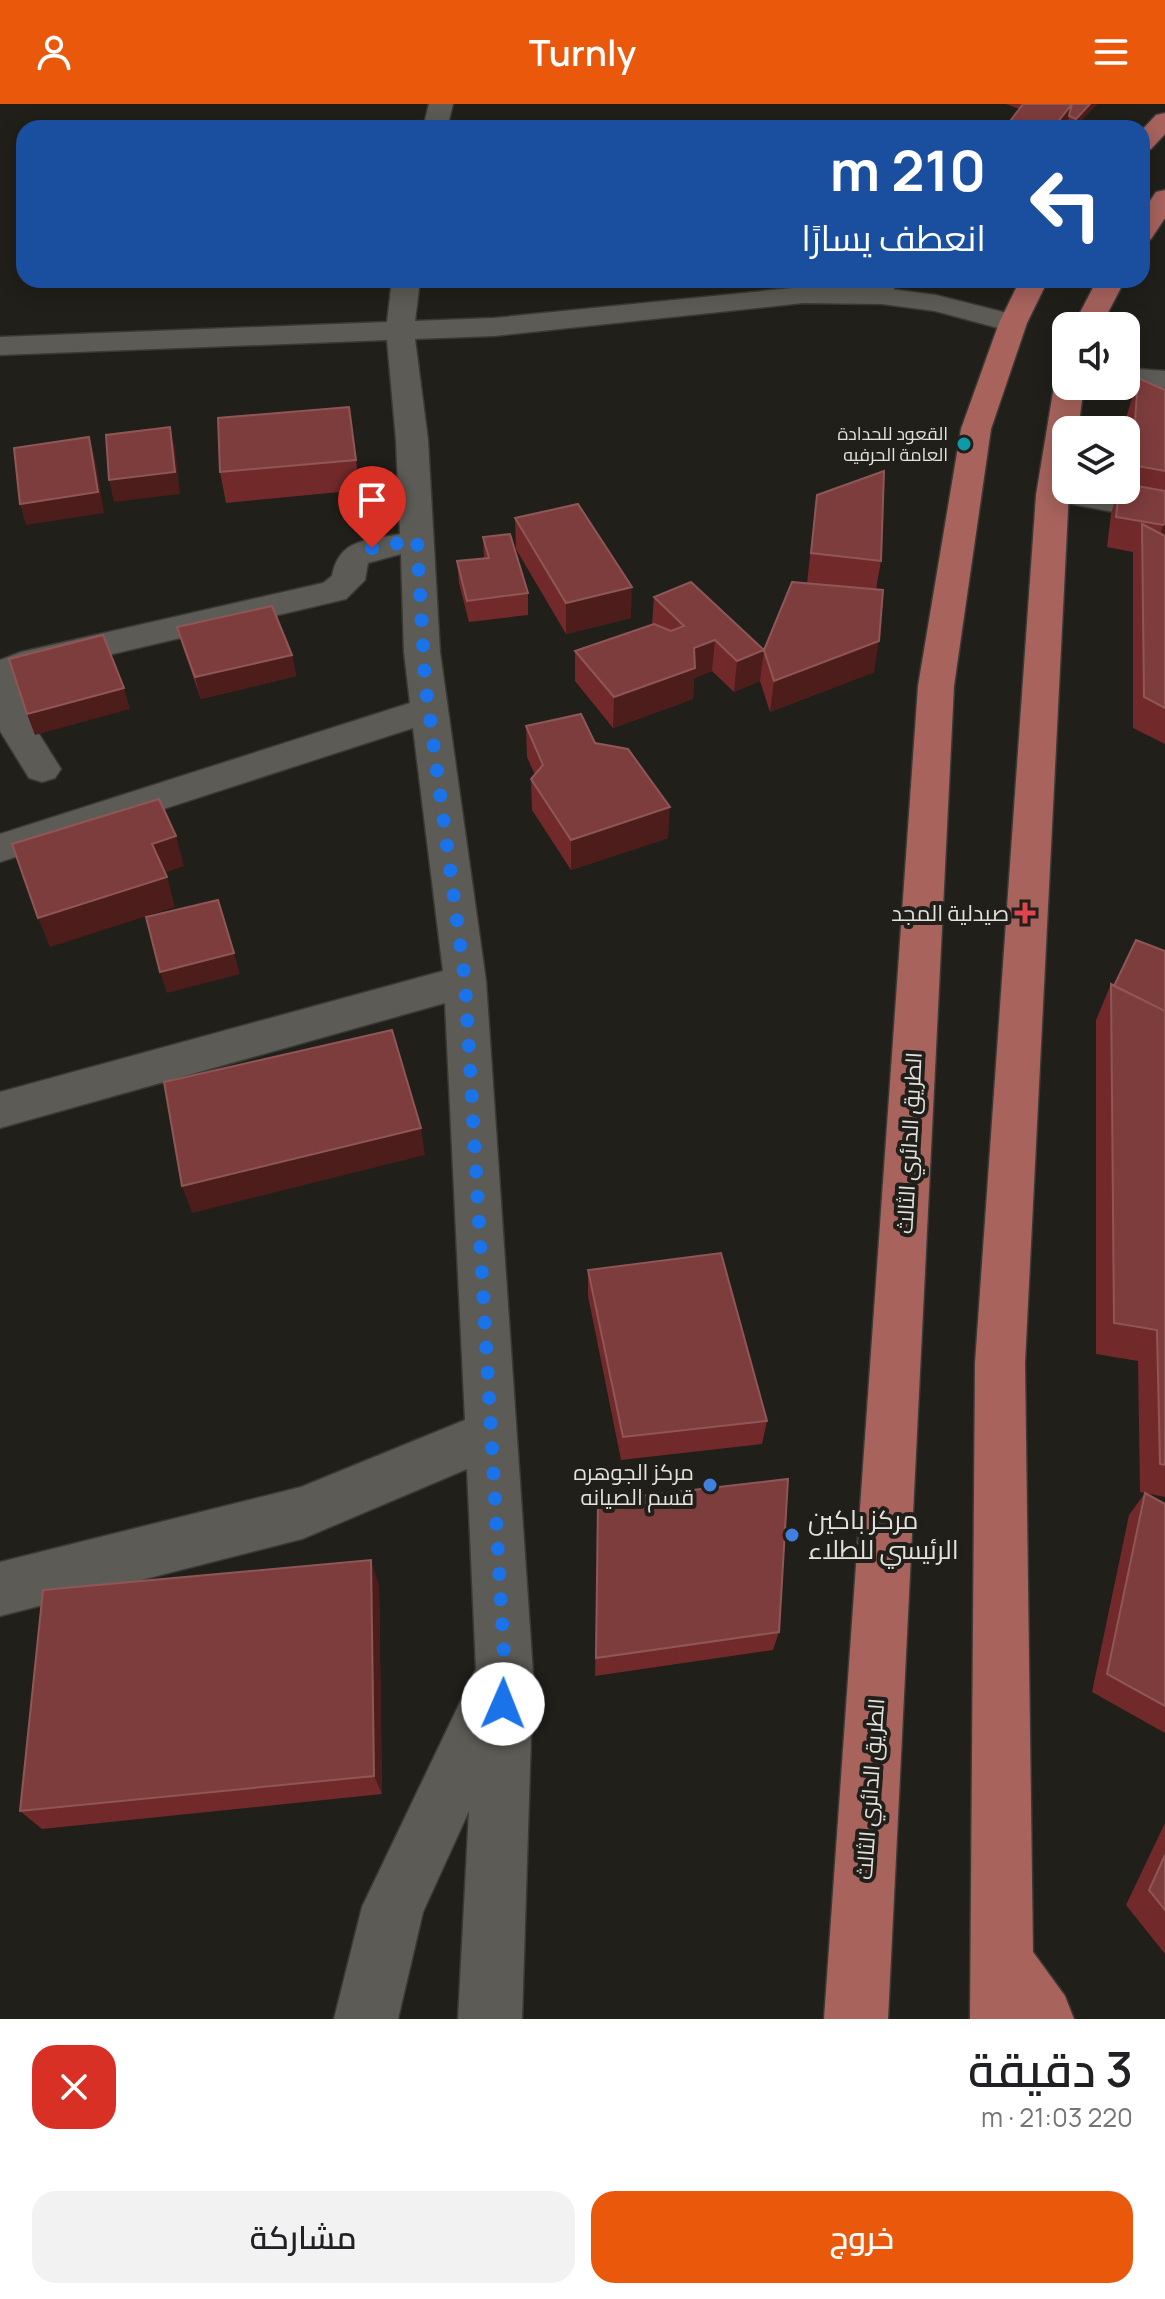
<!DOCTYPE html>
<html lang="ar">
<head>
<meta charset="utf-8">
<style>
  :root { --surface:#fff; --page:#f2f2f2; --text:#202124; --muted:#757577; --accent:#ea580c }
  body { margin:0; font-family:Manrope,Cairo,sans-serif; background:var(--page); color:var(--text); direction:rtl; height:100vh; display:flex; flex-direction:column; font-size:30px; white-space:nowrap }
  * { box-sizing:border-box; margin:0 }
  p { font-size:26px; color:var(--muted) }
  .icon { flex:none; width:44px; height:44px; fill:none; stroke:currentColor; stroke-width:2; stroke-linecap:round; stroke-linejoin:round }
  .map { position:relative; height:1915px; overflow:hidden; direction:ltr }
  .panel { display:flex; flex-direction:column; background:var(--surface); flex:1 }
  .panel>* { flex:none }
  .banner { position:absolute; left:16px; top:16px; width:1134px; height:168px; border-radius:24px; box-shadow:0 4px 20px #0003; direction:rtl; background:#1a4fa0; color:#fff; overflow:hidden }
  .fabs { position:absolute; left:1052px; top:208px; display:grid; gap:16px }
  .fabs a { display:grid; place-items:center; width:88px; height:88px; border-radius:16px; background:var(--surface); box-shadow:0 4px 20px #0003; font-size:40px }
  .pin { position:absolute; display:grid; place-items:center; width:68px; height:68px; color:#fff; margin:-82px -34px; border-radius:50% 50% 50% 0; rotate:-45deg; box-shadow:0 0 8px #0007 }
  .pin .icon { rotate:45deg }
  .me { position:absolute; width:88px; margin:-44px; rotate:1deg; stroke-linejoin:round; filter:drop-shadow(0 0 6px #0008) }
  .turn { display:flex; align-items:center; gap:28px; height:168px; padding:0 32px; font-size:36px }
  .turn .icon { width:104px; height:104px; stroke-width:2.5 }
  .turn b { display:block; font-size:56px; line-height:68px }
  .round { display:grid; place-items:center; flex:none; width:84px; height:84px; border-radius:24px; background:var(--page) }
  .overview { display:flex; align-items:center; justify-content:space-between; height:136px; padding:0 32px }
  h1 { font-size:48px; font-weight:600; line-height:60px }
  .button { display:flex; gap:16px; margin-top:auto; padding:16px 32px }
  .button a { flex:1; height:92px; border-radius:24px; background:var(--accent); color:#fff; font-size:32px; font-weight:600; line-height:92px; text-align:center }
  .button a+a { background:var(--page); color:var(--text) }
  header { display:flex; justify-content:space-between; align-items:center; height:104px; padding:0 32px; background:var(--accent); color:#fff; font-size:36px; font-weight:600 }
  .map>svg:first-child { display:block }
  .lines { fill:none; stroke-linecap:round; stroke-linejoin:round }
  .lane-casing { stroke:#3b3935; stroke-width:3 }
  .street-casing { stroke:#3b3935; stroke-width:3 }
  .primary-casing { stroke:#3b3935; stroke-width:3 }
  .lane { fill:#5d5b55; fill-rule:evenodd }
  .street { fill:#5d5b55; fill-rule:evenodd }
  .primary { fill:#a8635d; fill-rule:evenodd }
  .wall { fill:#72292a }
  .shaded-wall { fill:#4c1d1b }
  .building { fill:#7e3d3d; stroke:#8e5756; stroke-width:2 }
  .route { stroke:#1a73e8; stroke-width:14; stroke-dasharray:0 25.2 }
  .culture-dot { fill:#0f9aa8; stroke:#211f1a; stroke-width:3 }
  .health-dot { fill:#e0444e; stroke:#211f1a; stroke-width:3 }
  .shop-dot { fill:#3f7fe0; stroke:#211f1a; stroke-width:3 }
  .labels { text-anchor:middle; stroke-width:8; stroke-linejoin:round; paint-order:stroke }
  .far-poi-label { font-size:18px; fill:#e3e2de; stroke:#211f1a; text-anchor:end }
  .poi-label { font-size:22px; fill:#e3e2de; stroke:#211f1a; text-anchor:end }
  .street-label { font-size:22px; fill:#e3e2de; stroke:#211f1a }
  .near-poi-label { font-size:26px; fill:#e3e2de; stroke:#211f1a; text-anchor:start }
</style>
</head>
<body>
<header><svg class="icon" aria-label="menu" viewBox="0 0 24 24"><path d="M4 6h16M4 12h16M4 18h16"/></svg>Turnly<svg class="icon" aria-label="person" viewBox="0 0 24 24"><circle cx="12" cy="8" r="4"/><path d="M4 21q1-7 8-7t8 7"/></svg></header>
<div class="map">
<svg width="1165" height="1915" viewBox="0 0 1165 1915">
  <rect width="100%" height="100%" fill="#211f1a"/>
  <g class="lines">
    <defs>
      <path id="lane" d="M884,176H900L887,195H877L874,192Z
        M1052,386L1165,408V418L1046,395L1043,391Z"/>
      <path id="street" d="M429,0H453L447,24H423Z
        M392,176H420L415,217L494,214L803,183L882,184L936,191L1023,213L1027,219L1023,225L1013,228L935,207L882,200L803,199L494,232L415,235L428,336L440,548L486,877L533,1569L522,1915H458L469,1707L423,1808L398,1915H334L362,1803L476,1565L467,1365L302,1435L0,1512V1458L301,1383L465,1316L445,899L0,1024V988L443,867L413,624L0,758V730L410,599L404,548L401,450L368,459L365,476L346,495L32,569L22,574L18,581L34,622L61,665L55,674L42,678L29,674L0,627V556L21,548L323,479L332,472C339,434 367,437 400,430L396,336L387,236L0,251V233L387,218Z
        M1126,264L1165,267V285L1126,282Z"/>
      <path id="primary" d="M1165,9V30L1151,45L1142,47V26L1156,11Z
        M1165,86V114L1151,135L1142,137V109L1156,88Z
        M1020,176H1048L1027,219L991,325L954,582L888,1915H824L918,582L961,325L999,219Z
        M1097,176H1125L1101,222H1073Z
        M1066,274V282H1084L1078,326H1066V386H1069L1025,1259L1033,1848L1065,1892L1074,1915H970L975,1259L1036,391L1054,282L1058,276Z"/>
    </defs>
    <use href="#lane" class="lane-casing"/>
    <use href="#street" class="street-casing"/>
    <use href="#primary" class="primary-casing"/>
    <use href="#lane" class="lane"/>
    <use href="#street" class="street"/>
    <use href="#primary" class="primary"/>
  </g>
  <path class="wall" d="M1006,0H1097L1074,24L1067,22L1066,24H1005L1019,5Z
    M1138,274L1165,286V640L1133,624V448L1107,443L1111,410L1118,386H1126L1127,311Z
    M349,303L360,386L226,399L220,368Z
    M817,391L881,457L876,485L874,568L770,608L760,577L734,588L712,567L694,574L693,595L613,624L575,577V547L652,520L654,493L764,546L807,479Z
    M515,414L631,514L566,530L516,445Z
    M483,433L528,489V511L469,518L459,479L457,457L484,454Z
    M177,523L292,551L296,572L201,595L183,544Z
    M526,622L595,639L668,734L571,766L532,706L531,675L535,671L527,653Z
    M1165,847V1393L1145,1389L1165,1400V1629L1092,1588L1129,1411L1145,1389L1140,1388L1138,1257L1096,1250V916L1111,880L1115,882Z
    M588,1166L767,1317L762,1340L621,1356L588,1192Z
    M598,1397L779,1528L773,1546L595,1572Z
    M379,1481L382,1690L42,1725L20,1707Z
    M1165,1719V1850L1126,1801Z"/>
  <path class="shaded-wall" d="M1072,0L1066,24H1053Z
    M1090,0H1097L1074,24L1076,15Z
    M170,323L175,344L180,390L114,398L109,376Z
    M89,333L95,354L104,409L26,421L20,400Z
    M1165,419V439L1153,452L1163,421Z
    M632,483L631,514L566,530V499Z
    M715,536L712,567L694,574L693,595L613,624L614,593L694,544Z
    M879,537L874,568L770,608L774,577Z
    M764,546L760,577L734,588L737,557Z
    M292,551L296,572L201,595L195,573Z
    M124,584L130,605L35,631L27,610Z
    M670,703L668,734L571,766V736Z
    M176,732L184,762L162,770L152,740Z
    M167,773L175,803L50,843L38,814Z
    M234,849L240,870L167,889L160,868Z
    M421,1024L425,1051L192,1109L182,1082Z
    M371,1456L379,1481L382,1690L374,1672Z"/>
  <path class="building" d="M1023,0H1072L1053,24H1005Z
    M1072,0H1071H1090L1076,15L1069,12Z
    M1138,274L1165,286V367L1132,361Z
    M349,303L356,356L220,368L218,314Z
    M170,323L175,368L109,376L106,331Z
    M89,333L98,388L20,400L14,344Z
    M884,367L881,457L811,449L817,391Z
    M1126,380L1165,387V419L1163,421L1116,413L1119,386H1126Z
    M578,400L632,483L566,499L515,414Z
    M1142,420L1165,432V604L1144,593Z
    M510,430L528,489L467,497L457,457L489,454L483,433Z
    M691,478L764,546L737,557L715,536L694,544L695,564L614,593L575,547L654,520L671,527L684,522L654,493Z
    M792,478L883,486L879,537L774,577L764,546Z
    M272,502L292,551L195,573L177,523Z
    M103,531L124,584L27,610L9,555Z
    M581,610L595,639L628,645L670,703L571,736L531,675L543,661L526,622Z
    M159,695L176,732L152,740L167,773L38,814L12,740Z
    M218,796L234,849L160,868L146,813Z
    M1136,836L1165,847V907L1114,882Z
    M1111,880L1165,907V1361L1160,1360L1157,1226L1114,1219Z
    M392,926L421,1024L182,1082L164,978Z
    M721,1149L767,1317L623,1333L588,1166Z
    M788,1375L779,1528L596,1554L598,1397Z
    M1145,1389L1165,1400V1602L1107,1570Z
    M371,1456L374,1672L20,1707L43,1486Z
    M1165,1751V1806L1149,1786Z"/>
  <g class="lines">
    <path class="route" d="M372,444L417,436L425,577L465,877L505,1569L503,1600"/>
  </g>
  <circle class="culture-dot" cx="964" cy="340" r="8"/>
  <path class="health-dot" d="M1021 797h8v8h8v8h-8v8h-8v-8h-8v-8h8z"/>
  <g class="shop-dot">
    <circle cx="710" cy="1381" r="8"/>
    <circle cx="792" cy="1431" r="8"/>
  </g>
  <g class="labels">
    <g class="far-poi-label">
      <text x="948" y="336">القعود للحدادة<tspan x="948" dy="21">العامة الحرفيه</tspan></text>
    </g>
    <g class="poi-label">
      <text x="1009" y="817">صيدلية المجد</text>
      <text x="694" y="1376">مركز الجوهره<tspan x="694" dy="25">قسم الصيانه</tspan></text>
    </g>
    <g class="street-label">
      <text transform="translate(909 1039) rotate(-87)" y="8">الطريق الدائري الثالث</text>
      <text transform="translate(870 1685) rotate(-86)" y="8">الطريق الدائري الثالث</text>
    </g>
    <g class="near-poi-label">
      <text x="808" y="1425">مركز باكين<tspan x="808" dy="30">الرئيسي للطلاء</tspan></text>
    </g>
  </g>
</svg>
<div class="fabs">
<a><svg class="icon" aria-label="sound" viewBox="0 0 24 24"><path d="M4 9h4l5-4v14l-5-4H4zM17 9q2 3 0 6"/></svg></a>
<a><svg class="icon" aria-label="layers" viewBox="0 0 24 24"><path d="M12 4l9 5-9 5-9-5zM3 14l9 5 9-5"/></svg></a>
</div>
<div class="pin" style="left:372px;top:444px;background:#d93025"><svg class="icon" aria-label="arrive" viewBox="0 0 24 24"><path d="M6 21V4h12l-3 4 3 4H6"/></svg></div>
<svg class="me" style="left:503px;top:1600px" viewBox="-20 -20 40 40"><circle r="19" fill="#fff"/><path d="M0-13L10 11 0 6-10 11z" fill="#1a73e8"/></svg>
<div class="banner">
<div class="turn"><svg class="icon" aria-label="left" viewBox="0 0 24 24"><path d="M17 20v-9H6M10 6l-5 5 5 5"/></svg><div><b>210 m</b>انعطف يسارًا</div></div>
</div>
</div>
<section class="panel">
<div class="overview"><div><h1>3 دقيقة</h1><p>220 m · 21:03</p></div><a class="round" style="background:#d93025;color:#fff"><svg class="icon" aria-label="close" viewBox="0 0 24 24"><path d="M6 6l12 12M18 6L6 18"/></svg></a></div>
<div class="button"><a>خروج</a><a>مشاركة</a></div>
</section>
</body>
</html>
